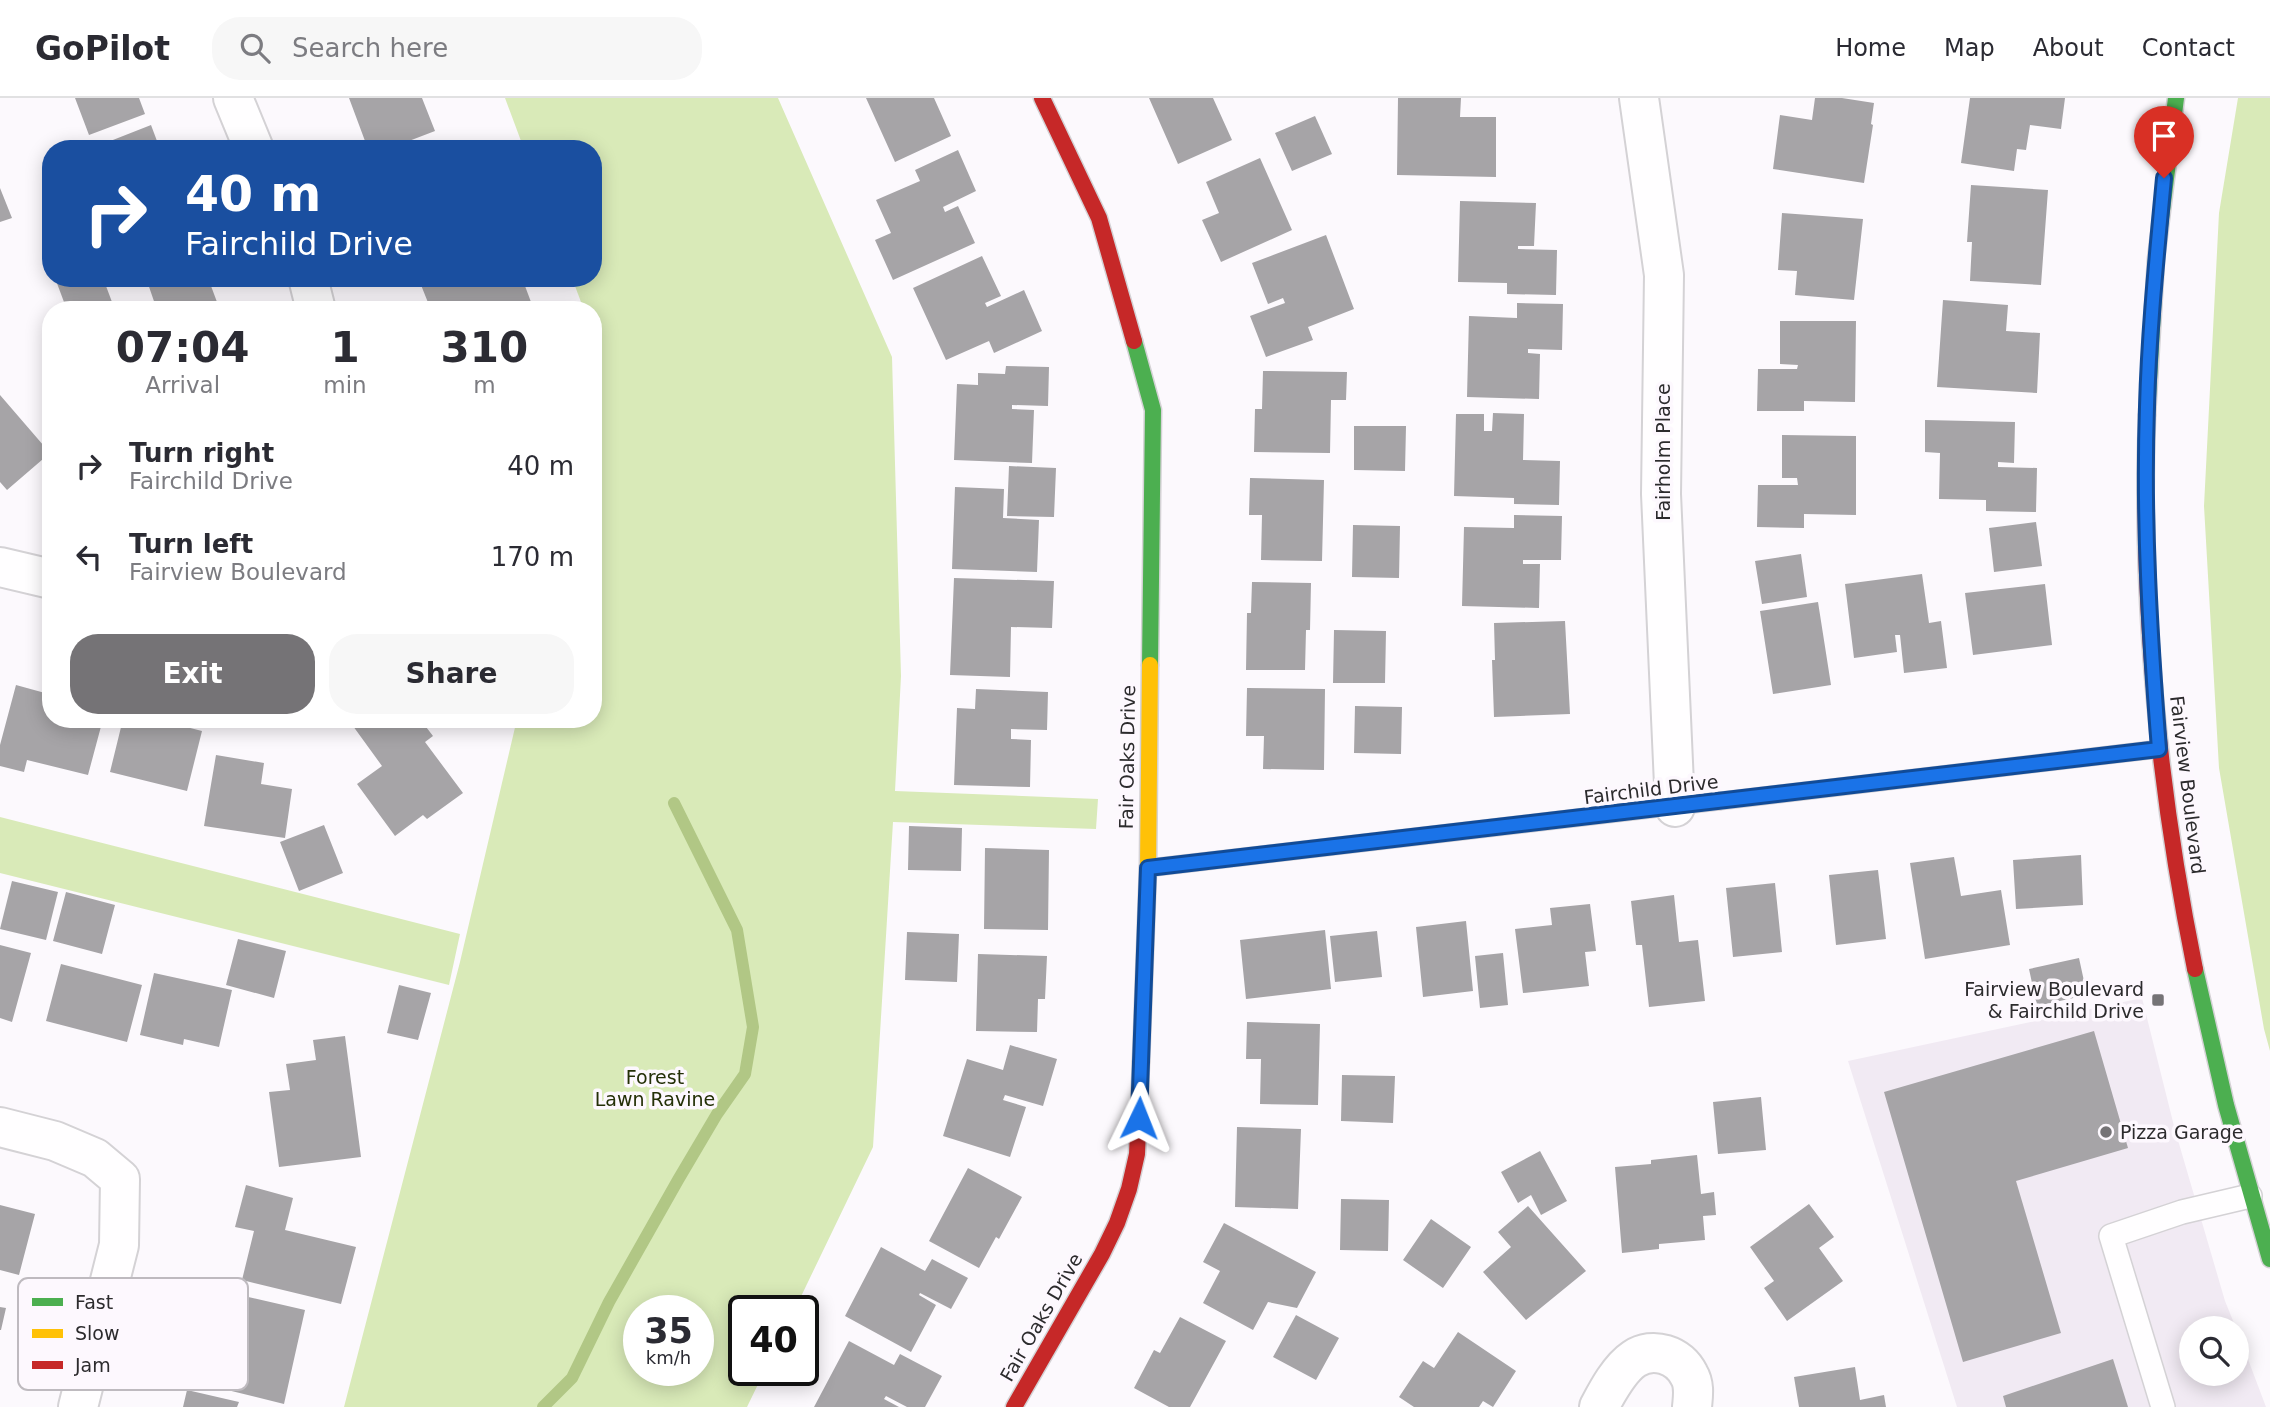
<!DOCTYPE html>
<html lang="en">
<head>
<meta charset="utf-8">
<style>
  :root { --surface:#fff; --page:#f7f7f7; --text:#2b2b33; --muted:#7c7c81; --line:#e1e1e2; --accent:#757376 }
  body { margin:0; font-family:"DejaVu Sans",sans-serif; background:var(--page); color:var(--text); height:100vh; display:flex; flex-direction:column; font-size:26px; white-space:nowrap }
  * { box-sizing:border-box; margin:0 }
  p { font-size:23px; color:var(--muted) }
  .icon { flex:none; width:38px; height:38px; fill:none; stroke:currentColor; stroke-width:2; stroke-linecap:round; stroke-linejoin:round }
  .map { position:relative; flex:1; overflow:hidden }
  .sheet { position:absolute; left:42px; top:203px; width:560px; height:427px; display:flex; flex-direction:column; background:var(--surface); border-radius:28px; box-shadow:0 4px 18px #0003 }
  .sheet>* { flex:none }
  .banner { position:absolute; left:42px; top:42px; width:560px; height:147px; border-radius:28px; box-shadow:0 4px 18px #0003; background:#1a4fa0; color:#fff; overflow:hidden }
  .fabs { position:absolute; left:2179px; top:1218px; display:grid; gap:14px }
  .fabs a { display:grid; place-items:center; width:70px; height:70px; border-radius:50%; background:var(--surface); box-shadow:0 4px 18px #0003; font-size:35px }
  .speed { position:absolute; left:623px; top:1197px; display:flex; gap:14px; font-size:35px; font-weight:700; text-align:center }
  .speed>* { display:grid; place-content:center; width:91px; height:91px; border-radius:50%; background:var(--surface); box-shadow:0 4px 18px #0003; line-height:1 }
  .speed small { font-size:18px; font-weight:400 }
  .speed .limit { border:4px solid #111; border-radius:10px; background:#fff; color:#111 }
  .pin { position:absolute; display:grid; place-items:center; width:60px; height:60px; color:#fff; margin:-72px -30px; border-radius:50% 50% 50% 0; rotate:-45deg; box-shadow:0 0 7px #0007 }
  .pin .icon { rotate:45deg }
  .me { position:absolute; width:77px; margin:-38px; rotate:2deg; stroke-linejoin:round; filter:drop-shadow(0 0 5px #0008) }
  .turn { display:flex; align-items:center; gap:24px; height:147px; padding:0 28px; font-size:32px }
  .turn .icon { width:91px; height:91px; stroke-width:2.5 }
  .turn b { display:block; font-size:49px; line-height:60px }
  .eta { display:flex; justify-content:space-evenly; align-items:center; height:119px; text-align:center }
  .eta b { font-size:42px; font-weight:800; line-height:49px }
  .action { display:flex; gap:14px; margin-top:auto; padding:14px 28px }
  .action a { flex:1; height:80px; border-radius:28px; background:var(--accent); color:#fff; font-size:28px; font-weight:800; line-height:80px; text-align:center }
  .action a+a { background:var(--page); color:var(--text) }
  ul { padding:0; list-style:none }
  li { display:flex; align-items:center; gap:21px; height:91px; padding:0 28px }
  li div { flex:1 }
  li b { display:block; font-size:26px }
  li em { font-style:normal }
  header { display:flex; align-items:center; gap:42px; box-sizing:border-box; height:98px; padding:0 35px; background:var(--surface); border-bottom:2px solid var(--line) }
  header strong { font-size:33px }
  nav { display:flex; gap:38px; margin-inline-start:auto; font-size:24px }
  .search { width:490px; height:63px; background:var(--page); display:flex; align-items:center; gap:18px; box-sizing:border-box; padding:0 24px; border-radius:28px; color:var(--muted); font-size:26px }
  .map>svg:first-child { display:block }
  .built { fill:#f1eaf3 }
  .green { fill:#d9eab8; fill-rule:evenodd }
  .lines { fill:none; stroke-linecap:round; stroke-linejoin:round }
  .stream { stroke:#b1c785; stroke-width:12 }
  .building { fill:#a6a4a7 }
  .lane-casing { stroke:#d4d2d5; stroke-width:26 }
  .street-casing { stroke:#d4d2d5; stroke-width:42 }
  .fast-casing { stroke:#d4d2d5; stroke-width:19 }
  .slow-casing { stroke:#d4d2d5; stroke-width:19 }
  .jam-casing { stroke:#d4d2d5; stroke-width:19 }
  .lane { stroke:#fffeff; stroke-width:23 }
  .street { stroke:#fffeff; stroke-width:38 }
  .fast { stroke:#4caf50; stroke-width:16 }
  .slow { stroke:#ffc107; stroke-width:16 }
  .jam { stroke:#c62828; stroke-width:16 }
  .route-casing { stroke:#114b97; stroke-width:18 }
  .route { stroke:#1a73e8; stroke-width:12 }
  .poi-dot { fill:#757376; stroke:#fdf8fe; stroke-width:2.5 }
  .labels { text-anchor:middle; stroke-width:7; stroke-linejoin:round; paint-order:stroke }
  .street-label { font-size:19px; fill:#2c2b2d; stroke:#fdf8fe }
  .poi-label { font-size:19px; fill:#2c2b2d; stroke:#fdf8fe; text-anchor:end }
  .park-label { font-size:19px; fill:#243007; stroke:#fdf8fe }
  .key { fill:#fdf8fe; stroke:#bebabf; stroke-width:2 }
  .key-label { font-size:19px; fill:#2c2b2d }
</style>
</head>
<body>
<header>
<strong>GoPilot</strong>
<div class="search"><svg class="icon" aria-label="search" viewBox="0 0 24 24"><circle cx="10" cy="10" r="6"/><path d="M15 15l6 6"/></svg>Search here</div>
<nav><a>Home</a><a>Map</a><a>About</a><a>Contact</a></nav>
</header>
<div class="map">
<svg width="2270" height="1309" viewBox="0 0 2270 1309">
  <rect width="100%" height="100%" fill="#fcf9fd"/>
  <path class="built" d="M2142,900L2175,1032L2225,1203L2236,1230H2191V1276H2236L2237,1232L2266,1309H1957L1848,963Z"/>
  <path class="green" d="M505,0H778L892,259L901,578L895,693L1098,701L1096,731L893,724L873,1049L794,1213H744V1272H765L747,1309H344L460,864L517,621H593V212H584L572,180H593V51H524ZM639,1213H698V1272H639Z
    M2238,0H2270V953L2264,931L2219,670L2204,408L2219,115Z
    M0,719L460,836L449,887L0,775Z"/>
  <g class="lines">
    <path class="stream" d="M543,1309L572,1280L609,1204L678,1082L717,1016L745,976L753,929L737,832L674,705"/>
  </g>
  <path class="building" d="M75,0H139L145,16L89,37Z
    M349,0H422L435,33L388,51H368Z
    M866,0H934L951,38L895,64Z
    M1149,0H1213L1232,42L1178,66Z
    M1398,0H1461L1460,19H1496V79L1397,77Z
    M1815,0H1842L1874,5L1871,26L1873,27L1864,85L1773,71L1780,17L1812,22Z
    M1970,0H2065L2061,31L2030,27L2026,52L2017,51L2014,73L1961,65Z
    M1315,18L1332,56L1292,73L1275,35Z
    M151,27L160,51H90Z
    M958,52L976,93L943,109L945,114L958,108L975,145L893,182L875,142L891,135L876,102L920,83L915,72Z
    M1260,60L1292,132L1221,164L1202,122L1219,115L1206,84Z
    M1971,87L2048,92L2041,187L1970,183L1972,144H1967Z
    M0,90L12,120L0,124Z
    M1460,103L1536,105L1534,148H1518V151L1557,152L1556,197L1507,196V185L1458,184Z
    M1782,115L1863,121L1854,202L1795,197L1797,173L1778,172Z
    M1326,137L1354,211L1308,229L1313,242L1266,259L1250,218L1285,205L1283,200L1268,206L1252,165Z
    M982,158L1001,198L985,205L987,209L1024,192L1042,233L994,255L989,243L946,262L913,190Z
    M55,180H103L115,212H67Z
    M146,180H208L220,212H157Z
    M424,180H522L534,212H467L465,205L447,212H431L419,182Z
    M1943,202L2008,207L2006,233L2040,235L2037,295L1937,289Z
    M1517,205L1563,206L1562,252L1528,251V255L1540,256L1539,301L1467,299L1469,218L1517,220Z
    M1780,223H1856L1855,304L1804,303V313H1757L1758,271H1797L1798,267L1780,266Z
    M1006,268L1049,269L1048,308L1012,307V311L1034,312L1032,365L954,362L957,286L978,287V275L1005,276Z
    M1263,273L1347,274L1346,302H1331L1330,355L1254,354L1255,311H1262Z
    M0,297L50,355L7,392L0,384Z
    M1493,315L1524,316L1523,362L1560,363L1559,407L1514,406V400L1454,398L1456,316H1484V333H1492Z
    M1925,322L2015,324L2014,365L1998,364V369L2037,370L2036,414L1986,413V402L1939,401L1940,355L1925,354Z
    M1354,328H1406L1405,373L1354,372Z
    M1782,337L1856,338V417L1804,416V430L1757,429L1758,387H1798L1797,380H1782Z
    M1009,368L1056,370L1054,419L1007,418Z
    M1250,380L1324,382L1322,463L1261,462L1262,417H1249Z
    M955,389L1004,391L1003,420L1039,422L1037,474L952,471Z
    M1514,417L1562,418L1561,462H1523V466H1540L1539,510L1462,508L1464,429L1514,430Z
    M2036,424L2042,468L1994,474L1989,430Z
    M1353,427L1400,428L1399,480L1352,479Z
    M1801,456L1807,499L1762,506L1755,463Z
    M1922,476L1929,525L1941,523L1947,570L1904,575L1900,537H1895L1897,554L1854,560L1845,486Z
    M954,480L1054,483L1052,530L1011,529L1010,579L950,577Z
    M1252,484L1311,485L1310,532H1306L1305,572H1246L1247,515H1251Z
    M2045,486L2052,547L1973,557L1965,495Z
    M1818,504L1831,587L1773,596L1760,513Z
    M1565,523L1570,616L1494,619L1492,562H1495L1494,525Z
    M1334,532L1386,533L1385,585H1333Z
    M16,587L45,595L47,587L51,588V621H103L88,677L27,662L24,674L0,668V647Z
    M1247,590L1325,591L1324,672L1263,671L1264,638H1246Z
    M976,591L1048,594L1047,632L1011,631V641L1031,642L1030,689L954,687L957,610L975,611Z
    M1355,608L1402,609L1401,656L1354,655Z
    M123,621H155L202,633L187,693L110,674Z
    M362,621H420L433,638L425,644L463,695L427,721L423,717L395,738L357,686L382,668L353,628Z
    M216,657L264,665L261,686L292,691L285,740L204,728Z
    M324,727L343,775L299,793L280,744Z
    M909,728L962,730L961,773L908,772Z
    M985,750L1049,752L1048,832L984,831Z
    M2081,757L2083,807L2016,811L2013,762Z
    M1954,759L1961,798L2001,792L2010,847L1925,861L1910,765Z
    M1878,772L1886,841L1836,847L1829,777Z
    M12,783L58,794L46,842L0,831Z
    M1775,785L1782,854L1733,859L1726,790Z
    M66,794L115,807L102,856L53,843Z
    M1674,797L1679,844L1698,842L1705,903L1649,909L1642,847H1636L1631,803Z
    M1590,806L1596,853L1585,854L1589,888L1523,895L1515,831L1552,827L1550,810Z
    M1466,823L1473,893L1423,899L1416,829Z
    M1325,832L1331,891L1246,901L1240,842Z
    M1377,833L1382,879L1335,884L1330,838Z
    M907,834L959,836L957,884L905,882Z
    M238,841L286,853L274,900L226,887Z
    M0,847L31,855L12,924L0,920Z
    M1503,855L1508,907L1480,910L1475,858Z
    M978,856L1047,858L1045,901H1038L1037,934L976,933Z
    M2079,860L2087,897L2037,908L2029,871Z
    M61,866L142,887L127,944L46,923Z
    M154,875L232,892L219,949L184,941L183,947L140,937Z
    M399,887L431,895L418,942L387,935Z
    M1247,924L1320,926L1318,1007L1260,1006L1261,961H1246Z
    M2094,933L2128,1050L2016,1083L2061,1235L1963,1264L1884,994Z
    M345,938L361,1059L279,1069L269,994L290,992L286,966L316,962L313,942Z
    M1010,947L1057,961L1043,1008L1005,997L1003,1002L1026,1009L1010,1059L943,1038L967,961L1003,972Z
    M1342,977L1395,978L1393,1025L1341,1023Z
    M1761,999L1766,1052L1718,1056L1713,1004Z
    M1237,1029L1301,1031L1298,1111L1235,1109Z
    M1540,1053L1567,1103L1541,1117L1531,1097L1518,1105L1501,1074Z
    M1697,1057L1701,1096L1714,1094L1716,1117L1703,1118L1705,1142L1659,1146V1151L1622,1155L1615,1069L1651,1066V1062Z
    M968,1070L1022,1099L999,1141L996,1139L979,1170L929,1143Z
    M246,1087L293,1100L285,1132L356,1149L341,1206L242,1182L254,1133L235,1129Z
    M1341,1101L1389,1102L1388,1153L1340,1152Z
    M1809,1106L1834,1139L1819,1150L1843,1183L1787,1223L1764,1190L1774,1183L1750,1149Z
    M0,1107L35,1116L19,1177L0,1172Z
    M1528,1108L1586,1173L1526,1222L1483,1174L1511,1149L1498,1134Z
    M1431,1121L1471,1149L1443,1190L1403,1162Z
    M1224,1125L1316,1174L1297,1210L1268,1204L1253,1232L1203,1205L1220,1173L1203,1164Z
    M881,1149L925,1173L932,1161L968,1180L951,1211L920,1195L919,1197L936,1207L911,1254L845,1218Z
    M213,1191L305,1212L284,1306L211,1288L224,1235L204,1231Z
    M0,1209L6,1210L1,1232H0Z
    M1296,1217L1339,1240L1316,1282L1273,1259Z
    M1180,1219L1226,1243L1190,1309H1169L1134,1290L1154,1252L1160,1255Z
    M1458,1234L1516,1273L1493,1309L1483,1303L1479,1309H1414L1399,1299L1423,1263L1434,1270Z
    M849,1243L894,1267L900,1256L942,1278L925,1309H907L886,1298L884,1301L899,1309H814Z
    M2113,1261L2128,1309H2006L2003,1298Z
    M1855,1269L1860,1302L1884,1297L1886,1309H1799L1794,1279Z
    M187,1292L239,1304L237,1309H183Z"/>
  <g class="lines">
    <defs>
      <path id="lane" d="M2163,1309L2111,1138L2182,1114L2250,1098"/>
      <path id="street" d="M233,0L254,51
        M1639,0L1664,177L1661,396L1675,709
        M308,180L316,212
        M0,469L51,481
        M0,1029L55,1043L95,1060L120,1081L119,1147L78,1309
        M1599,1309C1607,1294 1619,1271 1634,1261C1653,1248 1679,1257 1689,1277C1695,1287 1693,1298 1692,1309"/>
      <path id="fast" d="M1134,243L1153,312L1150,567
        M2147,317L2156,161L2176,0
        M1148,770L1720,703
        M2195,871L2226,1007L2270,1161"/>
      <path id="slow" d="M1720,703L2159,651
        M1141,964L1148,770L1150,567"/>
      <path id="jam" d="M1042,0L1099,120L1134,243
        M2147,317C2140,503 2158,689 2195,871
        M1014,1309L1102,1156L1117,1125L1129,1091L1137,1056L1141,964"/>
    </defs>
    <use href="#lane" class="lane-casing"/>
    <use href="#street" class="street-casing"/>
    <use href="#fast" class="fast-casing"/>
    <use href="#slow" class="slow-casing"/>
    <use href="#jam" class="jam-casing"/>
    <use href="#lane" class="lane"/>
    <use href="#street" class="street"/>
    <use href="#fast" class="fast"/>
    <use href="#slow" class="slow"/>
    <use href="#jam" class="jam"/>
  </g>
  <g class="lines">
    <defs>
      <path id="route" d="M1139,1020L1148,770L2159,651C2150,537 2143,423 2147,309C2149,233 2157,156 2164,80"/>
    </defs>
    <use href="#route" class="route-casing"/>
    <use href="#route" class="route"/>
  </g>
  <g class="poi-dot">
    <rect x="2151" y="895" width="14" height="14" rx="3.5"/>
    <circle cx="2106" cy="1034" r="7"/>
  </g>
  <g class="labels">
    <g class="street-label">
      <text transform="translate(1663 354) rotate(-90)" y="7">Fairholm Place</text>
      <text transform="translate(1127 659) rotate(-89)" y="7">Fair Oaks Drive</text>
      <text transform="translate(2188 687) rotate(83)" y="7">Fairview Boulevard</text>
      <text transform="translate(1651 691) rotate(-7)" y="7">Fairchild Drive</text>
      <text transform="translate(1041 1219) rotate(-60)" y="7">Fair Oaks Drive</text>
    </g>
    <g class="poi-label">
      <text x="2144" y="898">Fairview Boulevard<tspan x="2144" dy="22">&amp; Fairchild Drive</tspan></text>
      <text x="2120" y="1041" text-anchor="start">Pizza Garage</text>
    </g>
    <g class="park-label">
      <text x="655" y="986">Forest<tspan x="655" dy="22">Lawn Ravine</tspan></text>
    </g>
  </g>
  <rect x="18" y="1180" width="230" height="112" rx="10" class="key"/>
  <rect x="32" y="1200" width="31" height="8" fill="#4caf50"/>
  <rect x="32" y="1231" width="31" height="9" fill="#ffc107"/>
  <rect x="32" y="1263" width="31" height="8" fill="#c62828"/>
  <g class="key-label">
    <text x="75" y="1211">Fast</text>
    <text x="75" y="1242">Slow</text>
    <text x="75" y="1274">Jam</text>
  </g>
</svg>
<div class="fabs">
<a><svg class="icon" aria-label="search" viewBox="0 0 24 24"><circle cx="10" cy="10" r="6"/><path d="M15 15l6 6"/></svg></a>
</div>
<div class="speed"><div>35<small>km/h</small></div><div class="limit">40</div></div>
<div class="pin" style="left:2164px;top:80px;background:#d93025"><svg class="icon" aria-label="arrive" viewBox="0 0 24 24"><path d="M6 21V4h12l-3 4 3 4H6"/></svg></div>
<svg class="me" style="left:1139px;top:1020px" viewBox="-20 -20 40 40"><path d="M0-17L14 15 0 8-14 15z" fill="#1a73e8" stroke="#fff" stroke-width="4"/></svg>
<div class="banner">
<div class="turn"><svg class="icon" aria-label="right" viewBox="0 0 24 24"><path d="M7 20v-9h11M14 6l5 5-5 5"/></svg><div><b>40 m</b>Fairchild Drive</div></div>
</div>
<section class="sheet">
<div class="eta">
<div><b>07:04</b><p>Arrival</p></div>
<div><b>1</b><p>min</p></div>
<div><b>310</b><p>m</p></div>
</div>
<ul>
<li><svg class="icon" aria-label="right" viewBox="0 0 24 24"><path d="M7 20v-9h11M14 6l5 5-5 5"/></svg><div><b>Turn right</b><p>Fairchild Drive</p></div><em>40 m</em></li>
<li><svg class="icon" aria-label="left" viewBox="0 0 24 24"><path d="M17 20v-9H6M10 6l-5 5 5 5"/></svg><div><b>Turn left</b><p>Fairview Boulevard</p></div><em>170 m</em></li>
</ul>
<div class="action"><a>Exit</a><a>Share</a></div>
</section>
</div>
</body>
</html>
